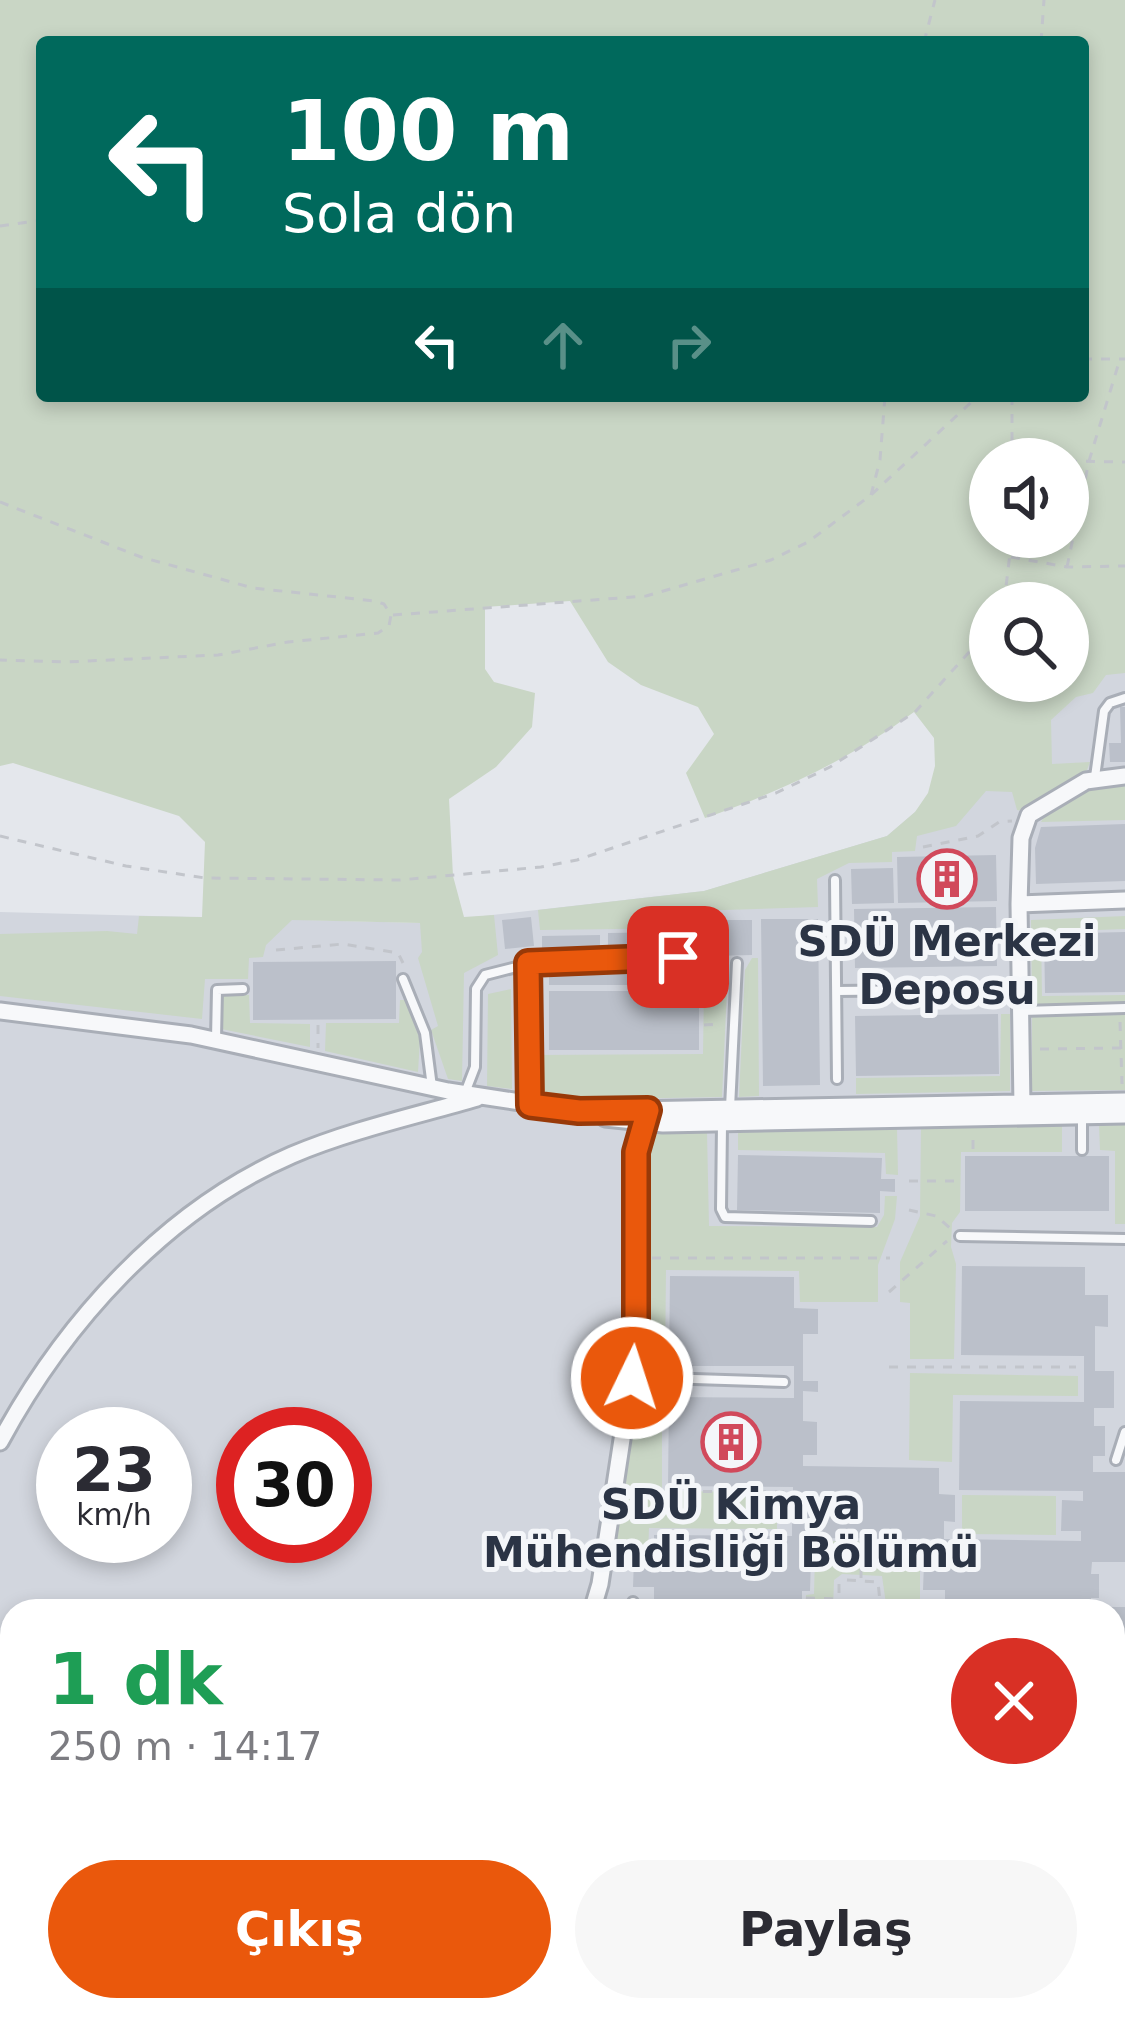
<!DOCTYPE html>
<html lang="tr">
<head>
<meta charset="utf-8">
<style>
  :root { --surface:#fff; --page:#f7f7f7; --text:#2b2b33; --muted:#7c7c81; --accent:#ea580c }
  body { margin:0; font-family:"DejaVu Sans",sans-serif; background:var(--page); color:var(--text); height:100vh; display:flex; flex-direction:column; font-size:45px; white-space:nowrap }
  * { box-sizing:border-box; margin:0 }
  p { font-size:39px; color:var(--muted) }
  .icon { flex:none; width:66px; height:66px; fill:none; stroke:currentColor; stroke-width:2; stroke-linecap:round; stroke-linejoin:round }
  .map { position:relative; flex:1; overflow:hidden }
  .panel { position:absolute; left:0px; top:1599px; width:1125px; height:423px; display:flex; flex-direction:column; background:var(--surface); border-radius:36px 36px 0 0; box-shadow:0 6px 18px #0003 }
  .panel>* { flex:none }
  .top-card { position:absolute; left:36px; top:36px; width:1053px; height:366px; border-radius:12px; box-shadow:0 6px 18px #0003; background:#00695c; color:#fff; overflow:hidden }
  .controls { position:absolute; left:969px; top:438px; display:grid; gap:24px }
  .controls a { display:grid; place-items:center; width:120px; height:120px; border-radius:50%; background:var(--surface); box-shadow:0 6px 18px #0003; font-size:60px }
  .speed { position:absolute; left:36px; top:1407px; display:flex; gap:24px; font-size:60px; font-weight:700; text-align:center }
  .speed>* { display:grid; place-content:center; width:156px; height:156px; border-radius:50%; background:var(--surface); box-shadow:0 6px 18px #0003; line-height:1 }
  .speed small { font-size:30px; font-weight:400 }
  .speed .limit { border:18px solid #d22; background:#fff; color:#111 }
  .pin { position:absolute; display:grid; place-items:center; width:102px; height:102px; color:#fff; margin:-51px; border-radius:24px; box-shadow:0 6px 18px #0006 }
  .me { position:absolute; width:132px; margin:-66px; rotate:4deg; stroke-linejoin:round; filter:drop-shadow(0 0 9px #0008) }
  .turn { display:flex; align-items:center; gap:42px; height:252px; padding:0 48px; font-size:54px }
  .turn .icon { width:156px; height:156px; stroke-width:2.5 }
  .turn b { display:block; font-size:84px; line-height:102px }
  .lanes { display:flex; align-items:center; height:114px; padding:0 48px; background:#0003; justify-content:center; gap:60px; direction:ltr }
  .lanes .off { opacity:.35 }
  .round { display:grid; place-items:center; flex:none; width:126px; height:126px; border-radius:63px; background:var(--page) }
  .headline { display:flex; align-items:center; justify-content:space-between; height:204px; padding:0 48px }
  h1 { font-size:72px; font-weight:800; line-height:90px; color:#1e9e55 }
  .button { display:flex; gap:24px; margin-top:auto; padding:24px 48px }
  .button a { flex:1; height:138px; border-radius:72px; background:var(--accent); color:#fff; font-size:48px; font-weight:800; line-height:138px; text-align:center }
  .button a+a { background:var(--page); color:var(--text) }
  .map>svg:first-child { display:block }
  .built { fill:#d2d6de; fill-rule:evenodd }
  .green { fill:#c9d6c5; fill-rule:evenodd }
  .building { fill:#bbc0ca }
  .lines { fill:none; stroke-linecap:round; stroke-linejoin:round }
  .lane-casing { stroke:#a9aeb7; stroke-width:14 }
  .street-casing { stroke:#a9aeb7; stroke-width:21 }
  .path { stroke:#c2c5cb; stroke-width:3; stroke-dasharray:9 9; stroke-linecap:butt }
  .lane { stroke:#f7f8fa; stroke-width:8 }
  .street { stroke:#f7f8fa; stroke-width:15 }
  .route-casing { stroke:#983908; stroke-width:30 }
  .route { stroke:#ea580c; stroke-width:21 }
  .labels { text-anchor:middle; stroke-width:10; stroke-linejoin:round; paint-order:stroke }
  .poi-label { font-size:42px; font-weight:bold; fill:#2b3445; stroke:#f4f6f9 }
</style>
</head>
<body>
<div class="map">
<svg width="1125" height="2020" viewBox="0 0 1125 2020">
  <rect width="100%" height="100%" fill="#e4e7ec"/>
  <path class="built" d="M1125,359V2020H0V912L421,923L704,891L887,836L1068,681V603ZM63,1434H165V1536H63ZM243,1434H345V1536H243ZM12,1611H1113V2010H12Z"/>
  <path class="green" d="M0,0H1125V673L1106,675L1093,693L1076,697L1051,720L1052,764L1090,762L1087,770L1023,811L1017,810L1012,792L986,791L956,826L917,836L915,851L892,852V862L849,863L817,879L818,907L693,911L692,928L540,930L538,910L704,891L887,836L915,812L928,793L935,766L934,738L914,712C849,760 781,791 705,818L686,773L714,734L698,707L641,685L608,662L570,601L485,607V669L494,682L535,693L532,727L496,767L449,799L453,876L464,917L494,915L498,955L464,973L462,1081L448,1079L431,1030L438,1026L418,958L422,952L420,923L292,920L266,945L263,957L249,958L248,979H205L202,1019L0,996V934L107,931L137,934L139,916L202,917L205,842L179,816L13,763L0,766ZM42,42H1083V396H42ZM990,459H1068V537H990ZM990,603H1068V681H990Z
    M1125,784V820L1041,822C1055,794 1095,784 1125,784Z
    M1125,916V929L1041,932L1042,996L1125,995V1003L1032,1005L1031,920Z
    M752,958H758L759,1096L739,1097L745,970Z
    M722,959L728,968L722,1097L611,1099L536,1092V1055L703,1054L704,988L696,987V960Z
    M511,989L512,1089L487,1086L488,994Z
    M222,994L249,995L250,1023L310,1024V1047L221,1029Z
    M400,1000H405L420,1039L418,1072L325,1051L326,1023H399Z
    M1001,1014H1010V1091L856,1094V1078L1000,1076Z
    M1125,1015V1090L1032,1091V1016Z
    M1099,1125H1125V1224H1115V1151L1100,1150Z
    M1062,1126V1152H961L960,1212L952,1223L951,1247L956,1264L954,1359H910V1303L900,1302V1262L920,1216L921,1128Z
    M897,1128L898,1175L886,1174L885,1153L738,1150V1131Z
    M707,1132L709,1226L877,1227L884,1215L885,1196H897L895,1219L878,1265V1302H800L799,1271L666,1270L665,1365L643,1361L647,1147L657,1133Z
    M910,1373L1078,1376V1396L953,1395L952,1462L909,1460Z
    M638,1394L662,1395V1491L777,1492V1529L649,1528L648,1554H614Z
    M962,1495L1056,1496V1535L962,1534Z
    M806,1541L931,1542V1559L920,1560V1611H887L882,1576L842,1574L834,1580L833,1611H805L806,1595L814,1594L815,1555L806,1554Z
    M372,2010H748L750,2020H372Z
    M766,2010H1023V2020H768Z"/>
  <path class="building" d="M1120,707H1125V762H1110L1109,743H1121Z
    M1125,824V881L1036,884L1035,848L1041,827Z
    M996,855L997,901L898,903L897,857Z
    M893,868L894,903L852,904L851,869Z
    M996,907L997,966L855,968L854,909Z
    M531,917L534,946L505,949L502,920Z
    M761,919H818L820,1085L763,1086Z
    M710,920H752V955L711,956Z
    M679,932V947L608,948V933Z
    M1125,932V992L1045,993L1044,934Z
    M600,935V951L542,952V936Z
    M396,961V1019L253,1020V962Z
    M549,967H642V985H549Z
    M549,991H699V1050H549Z
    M998,1014L999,1074L856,1076L855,1016Z
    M738,1155L882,1158L881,1179H895V1192L880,1191V1213L737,1210Z
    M965,1156H1109V1211H965Z
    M962,1266L1085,1267V1295H1108V1327L1095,1326V1371H1114V1408H1094V1426H1105V1456H1093V1472H1125V1562H1092L1091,1574H1099V1598H1091V1607H1125V1685H1113V1611H945V1590H923L924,1563H935V1539L803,1538V1558H811L810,1591H802V1609H654V1587H633L634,1559L654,1560V1535L792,1536V1523H783V1498H793V1487L668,1486L669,1397L794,1398V1366H669L670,1276L794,1277V1308L818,1309V1334H803V1381H818V1392L803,1391V1421L817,1422V1455H803V1466L939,1468V1494L955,1495V1522L944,1521V1539L1081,1541V1531H1061L1062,1500L1083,1501V1491L959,1490L960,1401L1084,1402V1356L961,1355Z
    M1114,1839H1125V1950L1114,1949Z
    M383,2010H432V2020H383Z
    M481,2010H530V2020H481Z
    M894,2010H1004V2020H894Z"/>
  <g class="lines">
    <defs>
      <path id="lane" d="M1095,777L1104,711L1110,703L1125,698
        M835,880L837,1079
        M528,963L529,1104
        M403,979L425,1033L432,1087
        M837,991L1021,989
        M1022,1011L1125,1008
        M216,1039L217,990L243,989
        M465,1093L475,1067L476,989L485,975L544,960L678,957
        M730,1108L737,963
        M1082,1116V1150
        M722,1125L721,1209L725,1217L871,1221
        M960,1236L1125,1239
        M632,1377L784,1382
        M1116,1460L1125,1432
        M633,1611V1602
        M1113,1731H1125
        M546,2010V2020"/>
      <path id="street" d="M1019,904L1021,838L1029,815L1086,781L1125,776
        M0,1011L191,1035L448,1091L579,1111L1125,1101
        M1022,1107L1019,904L1125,900
        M605,1118L663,1124L1125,1115
        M0,1442C64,1323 165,1210 292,1155C351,1130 415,1116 477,1098
        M592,1611L600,1584L635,1354L636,1152L645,1119
        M0,1802L12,1811
        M1113,1974L1125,1975
        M151,2010L165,2019L162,2010
        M336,2010V2020
        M748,2010L750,2020
        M1023,2010V2020
        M372,2020V2010"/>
    </defs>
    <use href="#lane" class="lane-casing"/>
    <use href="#street" class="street-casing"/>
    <path class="path" d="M924,42L935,0
      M1041,42L1044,0
      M0,226L42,220
      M1083,359H1125
      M1012,396V459
      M1014,458L1029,459
      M1068,461L1125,462
      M871,495L880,460L885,396
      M0,502L141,557L253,588L375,601L384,604L391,615L389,626L378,633L288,642L218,655L67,662L0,660
      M1011,557L1067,567L1125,566
      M1067,567L1089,461L1120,359
      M1004,603L1012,537
      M393,615L646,596L771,560L808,542L871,495L978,396
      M0,836L126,866L205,878L400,880L541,867L577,860L776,793L830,767L915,712L990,629
      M923,847L978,836L999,822L1012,821
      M276,950L343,944L398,953L403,963
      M1120,1022L1122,1084
      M318,1025V1048
      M704,1025L720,1024
      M1040,1049L1121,1048
      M973,1149V1132
      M909,1181H956
      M909,1210L936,1216L950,1228
      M652,1258H890
      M889,1292L947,1241
      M889,1367H1076
      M631,1491L785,1492
      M806,1541L931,1542
      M861,1578V1542
      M806,1598L839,1599
      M882,1604L927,1606
      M839,1611V1584L846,1580L878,1582L881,1611
      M927,1611V1594
      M1113,1776L1125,1784
      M1113,1816H1125
      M1122,1834V1816
      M1113,1997H1125V2010H1113
      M827,2020L850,2010"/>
    <use href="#lane" class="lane"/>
    <use href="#street" class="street"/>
  </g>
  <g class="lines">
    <defs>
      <path id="route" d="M632,1378L636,1346V1152L648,1110L579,1111L530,1105L528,963L678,957"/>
    </defs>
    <use href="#route" class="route-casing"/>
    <use href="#route" class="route"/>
  </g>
  <defs>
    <symbol id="building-ring" viewBox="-11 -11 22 22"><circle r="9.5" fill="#f4f6f9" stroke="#d1495b" stroke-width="1.5"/><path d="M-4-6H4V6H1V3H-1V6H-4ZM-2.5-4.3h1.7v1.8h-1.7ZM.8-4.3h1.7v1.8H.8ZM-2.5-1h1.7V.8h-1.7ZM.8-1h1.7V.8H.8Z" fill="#d1495b"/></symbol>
  </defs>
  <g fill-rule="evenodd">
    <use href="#building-ring" x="914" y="846" width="66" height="66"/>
    <use href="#building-ring" x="698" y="1409" width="66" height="66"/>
  </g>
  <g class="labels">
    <g class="poi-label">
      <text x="947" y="956">SDÜ Merkezi<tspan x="947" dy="48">Deposu</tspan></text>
      <text x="731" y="1519">SDÜ Kimya<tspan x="731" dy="48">Mühendisliği Bölümü</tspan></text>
    </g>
  </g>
</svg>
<div class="controls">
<a><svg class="icon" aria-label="sound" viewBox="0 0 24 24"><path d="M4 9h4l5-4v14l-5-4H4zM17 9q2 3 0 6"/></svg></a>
<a><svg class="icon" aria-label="search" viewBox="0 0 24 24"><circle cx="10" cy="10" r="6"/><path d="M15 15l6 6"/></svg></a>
</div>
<div class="speed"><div>23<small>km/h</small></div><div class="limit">30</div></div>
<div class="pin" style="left:678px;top:957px;background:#d93025"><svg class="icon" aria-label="arrive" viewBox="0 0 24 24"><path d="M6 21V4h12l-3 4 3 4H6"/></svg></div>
<svg class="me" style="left:632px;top:1378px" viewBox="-20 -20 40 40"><circle r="17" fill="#ea580c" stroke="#fff" stroke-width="3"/><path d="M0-11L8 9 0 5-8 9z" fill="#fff"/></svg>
<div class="top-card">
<div class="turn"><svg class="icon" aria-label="left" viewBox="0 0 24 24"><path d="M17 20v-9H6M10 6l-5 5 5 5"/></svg><div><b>100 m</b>Sola dön</div></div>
<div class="lanes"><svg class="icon" aria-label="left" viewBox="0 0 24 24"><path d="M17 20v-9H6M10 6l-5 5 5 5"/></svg><svg class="icon off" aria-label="ahead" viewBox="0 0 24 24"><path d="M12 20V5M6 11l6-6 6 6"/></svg><svg class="icon off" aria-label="right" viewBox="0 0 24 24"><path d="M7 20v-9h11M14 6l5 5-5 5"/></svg></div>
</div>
<section class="panel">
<div class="headline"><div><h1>1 dk</h1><p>250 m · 14:17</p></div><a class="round" style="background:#d93025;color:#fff"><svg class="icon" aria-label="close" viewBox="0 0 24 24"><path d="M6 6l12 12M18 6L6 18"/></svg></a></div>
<div class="button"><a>Çıkış</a><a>Paylaş</a></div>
</section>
</div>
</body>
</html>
